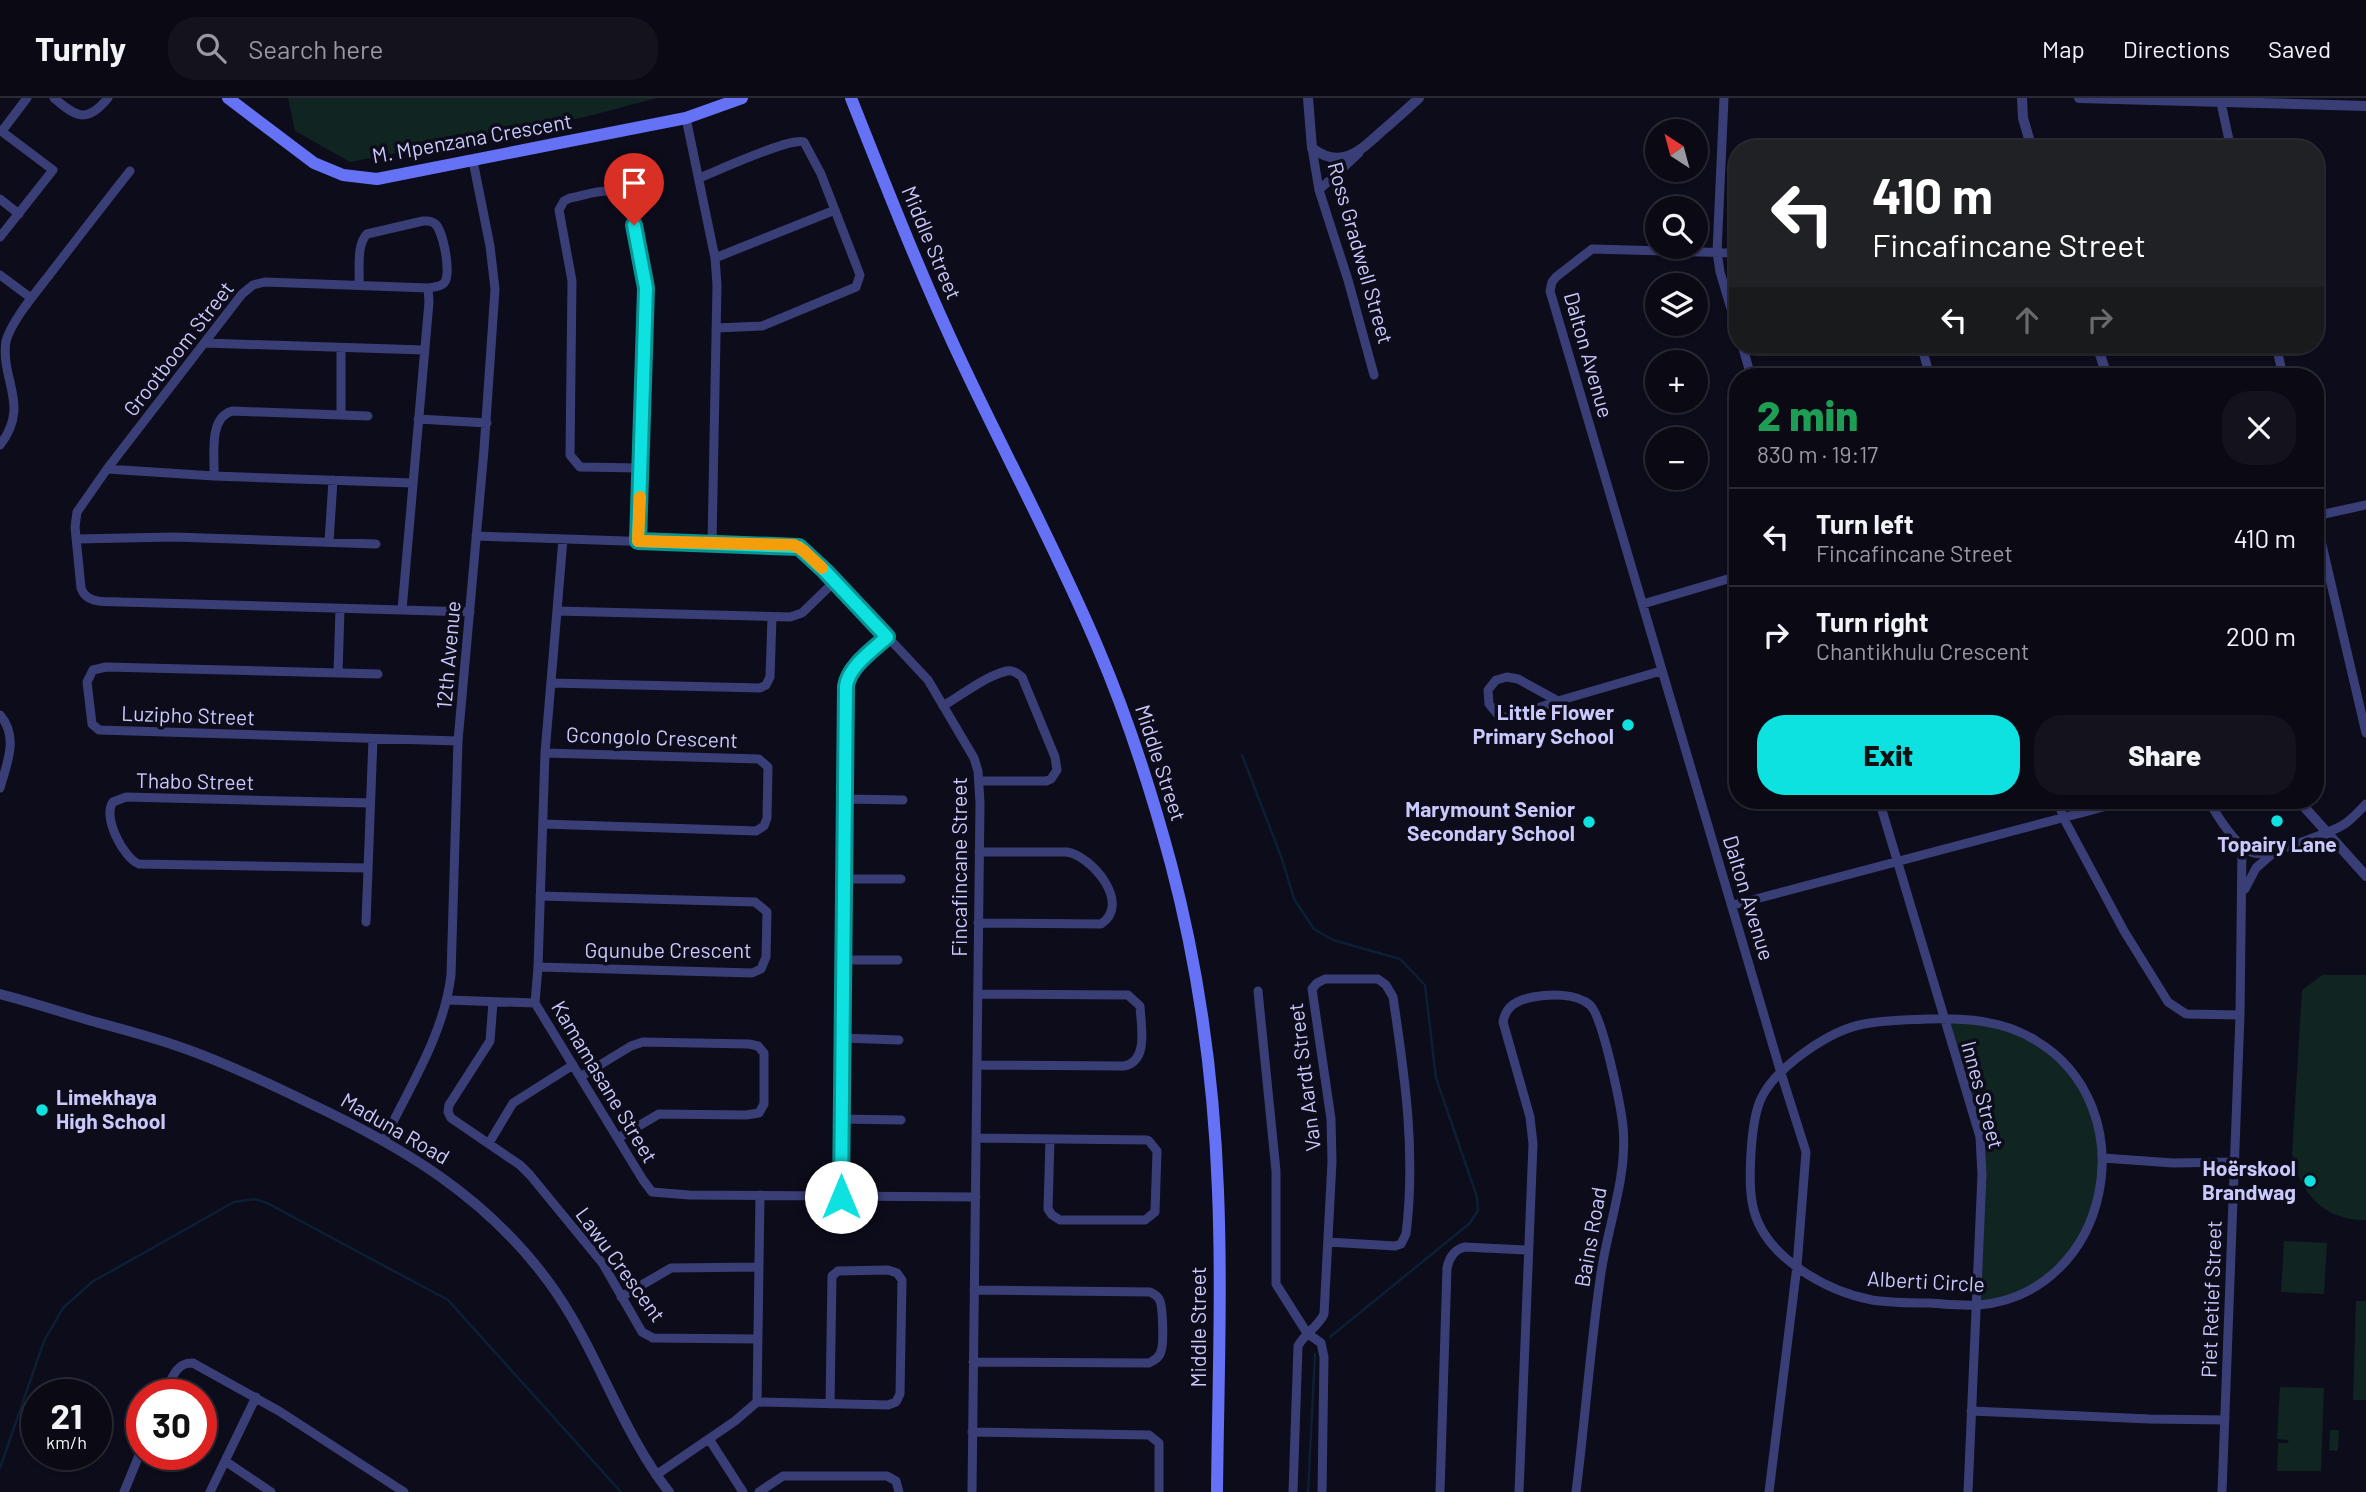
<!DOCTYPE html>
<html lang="en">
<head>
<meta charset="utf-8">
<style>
  :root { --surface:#0a0914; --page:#13121d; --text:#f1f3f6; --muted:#999aa0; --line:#2a2a34; --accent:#0ee2e1 }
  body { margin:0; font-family:Barlow,sans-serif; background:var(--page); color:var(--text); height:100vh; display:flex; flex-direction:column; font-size:26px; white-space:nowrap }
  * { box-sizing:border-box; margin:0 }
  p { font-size:23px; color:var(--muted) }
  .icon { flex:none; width:38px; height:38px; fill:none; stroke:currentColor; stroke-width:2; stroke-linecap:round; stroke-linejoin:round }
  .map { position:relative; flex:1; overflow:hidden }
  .details { position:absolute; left:1729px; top:270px; width:595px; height:441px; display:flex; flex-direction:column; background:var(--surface); border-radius:28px; box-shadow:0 2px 5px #0004,0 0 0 2px var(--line) }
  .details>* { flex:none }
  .top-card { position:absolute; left:1729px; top:42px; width:595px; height:214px; border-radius:28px; box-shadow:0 2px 5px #0004,0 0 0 2px var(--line); background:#202124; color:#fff; overflow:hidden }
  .needle { width:46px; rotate:324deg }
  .tools { position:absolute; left:1645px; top:21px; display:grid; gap:14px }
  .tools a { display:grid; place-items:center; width:63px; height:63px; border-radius:50%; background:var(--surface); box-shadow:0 2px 5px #0004,0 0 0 2px var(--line); font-size:35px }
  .speed { position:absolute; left:21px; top:1281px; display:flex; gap:14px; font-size:35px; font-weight:700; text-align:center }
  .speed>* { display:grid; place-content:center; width:91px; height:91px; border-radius:50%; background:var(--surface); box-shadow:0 2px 5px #0004,0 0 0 2px var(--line); line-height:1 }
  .speed small { font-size:18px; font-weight:400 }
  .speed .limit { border:10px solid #d22; background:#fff; color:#111 }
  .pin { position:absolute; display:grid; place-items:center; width:60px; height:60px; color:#fff; margin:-72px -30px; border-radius:50% 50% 50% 0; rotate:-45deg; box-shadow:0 0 7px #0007 }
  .pin .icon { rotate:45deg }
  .me { position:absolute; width:77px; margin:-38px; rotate:0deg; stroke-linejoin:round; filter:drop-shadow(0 0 5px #0008) }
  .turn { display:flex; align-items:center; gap:24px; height:147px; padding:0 28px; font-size:32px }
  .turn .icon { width:91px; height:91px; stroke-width:2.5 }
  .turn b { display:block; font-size:49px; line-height:60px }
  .lanes { display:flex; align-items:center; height:66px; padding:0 28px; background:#0003; justify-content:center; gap:35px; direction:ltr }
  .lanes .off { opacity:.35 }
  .round { display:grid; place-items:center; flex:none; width:74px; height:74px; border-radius:28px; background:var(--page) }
  .summary { display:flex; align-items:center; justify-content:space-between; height:119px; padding:0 28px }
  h1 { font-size:42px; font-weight:800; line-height:52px; color:#1e9e55 }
  .primary-button { display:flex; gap:14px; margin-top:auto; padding:14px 28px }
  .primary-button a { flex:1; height:80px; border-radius:28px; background:var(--accent); color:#111; font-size:28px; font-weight:800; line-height:80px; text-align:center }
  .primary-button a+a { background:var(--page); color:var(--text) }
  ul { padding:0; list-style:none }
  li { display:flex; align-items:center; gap:21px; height:98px; padding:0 28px; border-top:2px solid var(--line) }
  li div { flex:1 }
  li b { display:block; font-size:26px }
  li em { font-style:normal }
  header { display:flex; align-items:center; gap:42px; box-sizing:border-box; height:98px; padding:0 35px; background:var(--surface); border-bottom:2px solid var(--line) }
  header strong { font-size:33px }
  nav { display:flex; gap:38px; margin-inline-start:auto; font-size:24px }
  .search { width:490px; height:63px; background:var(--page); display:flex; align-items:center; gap:18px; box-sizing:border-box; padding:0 24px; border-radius:28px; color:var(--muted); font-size:26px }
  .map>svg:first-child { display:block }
  .green { fill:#102421 }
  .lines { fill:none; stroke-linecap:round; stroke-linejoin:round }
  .stream { stroke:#0b1f35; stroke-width:2.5 }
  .minor { stroke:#3a3e77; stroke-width:9 }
  .tertiary { stroke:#3a3e77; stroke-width:10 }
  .secondary { stroke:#6672f5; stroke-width:12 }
  .route-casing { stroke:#099392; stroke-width:18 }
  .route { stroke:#0ee2e1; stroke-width:12 }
  .slow { stroke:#f59e0b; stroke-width:12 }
  .poi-dot { fill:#0ee2e1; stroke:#0d0c1b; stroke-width:2.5 }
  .labels { text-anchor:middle; stroke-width:7; stroke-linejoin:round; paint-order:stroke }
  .street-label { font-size:21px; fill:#cac9fc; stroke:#0d0c1b }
  .poi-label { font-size:21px; font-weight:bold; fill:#cac9fc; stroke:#0d0c1b; text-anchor:end }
</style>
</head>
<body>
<header>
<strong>Turnly</strong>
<div class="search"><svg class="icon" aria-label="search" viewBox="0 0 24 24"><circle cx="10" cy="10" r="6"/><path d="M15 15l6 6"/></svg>Search here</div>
<nav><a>Map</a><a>Directions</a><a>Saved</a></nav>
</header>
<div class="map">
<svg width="2366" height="1394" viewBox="0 0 2366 1394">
  <rect width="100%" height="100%" fill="#0d0c1b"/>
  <path class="green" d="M288,0H657L585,19L350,64L295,33Z
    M2322,877H2366V1122C2325,1123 2299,1095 2292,1056L2302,892Z
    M1946,922L1989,927L2035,942L2072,967L2090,1002L2104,1042L2105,1085L2065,1164L2034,1192L2002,1206L1977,1213L1984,1054Z
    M2284,1143L2327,1145L2324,1196L2281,1194Z
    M2356,1203H2366V1302H2353Z
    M2280,1289L2324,1290L2321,1373H2277L2278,1345H2287L2289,1342L2277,1341Z
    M2330,1332H2339L2338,1353L2329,1352Z"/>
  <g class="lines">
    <path class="stream" d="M1242,657L1282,761L1294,801L1314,831L1333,842L1400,861L1425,887L1436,980L1477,1099L1478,1112L1470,1125L1330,1239
      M0,1370L44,1243L63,1210L92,1184L234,1104L254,1101L267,1105L448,1202L621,1394
      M1308,1394L1315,1256"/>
    <path class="minor" d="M54,0C76,19 87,26 108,0
      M1724,0L1717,154L1720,174L1738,234
      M2221,5L2231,51
      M686,20L715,160L717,187L712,445
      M0,32L53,72L0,139
      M2,33L27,0
      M1312,50L1319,92L1348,182L1374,277
      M699,80C717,73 790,39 804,44L821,76L860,177L856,189L762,228L716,230
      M1319,92L1359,55
      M0,101L19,116
      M1738,155L1592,151L1556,179L1552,184L1550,193L1781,975L1806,1054L1797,1168L1769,1394
      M715,160L835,112
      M0,177L31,200
      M359,187C360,171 356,147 367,136L423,123C427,123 430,122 434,125C443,130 452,177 444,185C441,189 433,189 428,190L265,184L253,187L242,196L107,371L77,414L75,429L81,490C87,507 106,503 121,504L402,512L429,204L428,190
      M205,245L424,252
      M1742,247L1751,278
      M1921,247L1930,278
      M2276,247L2283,278
      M341,250V316
      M418,321L487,325
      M0,347C31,307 0,282 6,243C12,222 37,193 50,176C77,141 103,107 130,73
      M107,371L214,378L412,385
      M214,378C215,358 208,320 232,313L368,318
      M2315,417L2366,635
      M2315,418L2366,407
      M476,438L798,449L826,473L928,582L974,660L978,673L980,705L972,1394
      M76,441L174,439L376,446
      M563,441L545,655L538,869L535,905L643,1082L652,1094L689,1097L976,1099
      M638,443L646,207L644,172L628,104C619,84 588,97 570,100L564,103L559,112L572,183L570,357L580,369L640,370
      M329,444L333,382
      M1643,506L1738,478
      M402,512L470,514
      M557,513L790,519L802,515L835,483
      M338,575L340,511
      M378,576L106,569L93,572L87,584L92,626L99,632L458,643
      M551,585L760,590L766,587L770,579L772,519
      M1558,603L1518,581L1507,579L1496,582L1488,592L1489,606L1498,617L1509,620L1558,603L1661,573
      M943,608C962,597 985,578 1007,573C1013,572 1017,575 1022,579L1055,659L1057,672L1051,681L1046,683H979
      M0,617C19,639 7,665 0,690
      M845,701L903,702
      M1879,702L1980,1039L1982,1077L1968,1394
      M2058,702L2063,719L2124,833L2168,904L2186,916L2240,917
      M2209,702C2216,717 2237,750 2254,755C2266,759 2335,733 2346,725C2354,719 2360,712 2366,706
      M543,726L756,733L764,728L767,720L768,669L759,661L545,655
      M367,770L139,766C123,760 102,718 113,704L126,699L370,705
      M843,781H901
      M2245,791L2256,770L2272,756
      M1733,807L2130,702
      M366,824L373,641
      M978,825L1101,826C1132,806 1092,758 1067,754H979
      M842,862H898
      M538,869L752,875L761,871L766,859L767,814L755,804L540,798
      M1258,893L1276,1073V1186L1307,1235L1321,1245L1324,1259L1322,1394
      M448,902L535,905
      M493,904L490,943L449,1007L448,1014L451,1020L520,1067L530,1077L603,1166L642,1234L653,1240L758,1241
      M1928,921C1964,920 2003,922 2035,942C2148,1009 2111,1196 1978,1207C1962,1208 1945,1206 1930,1205C1911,1205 1891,1205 1872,1202C1826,1193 1767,1160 1754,1113C1749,1094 1750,1074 1751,1055C1752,1038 1754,1018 1760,1003C1774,970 1830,932 1864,926C1885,922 1907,922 1928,921Z
      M842,940L899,942
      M977,967L1124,968C1149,963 1141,928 1140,908L1128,897L978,896
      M580,979L631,948L643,944L749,946L758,948L764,955V1006L759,1015L746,1017L659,1016L618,1040
      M841,1021L901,1022
      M976,1040L1147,1042L1149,1043L1157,1053L1155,1114L1145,1122H1060L1052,1117L1048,1111L1050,1041
      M384,1042C410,988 444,936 451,877L458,643L484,352L495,191L490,148L473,63
      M489,1045L513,1005L573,967
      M2103,1060L2173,1065L2234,1064
      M841,1099L846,588C849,567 873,552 887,539
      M621,1199L671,1170L758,1169
      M973,1264L1149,1265C1155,1262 1160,1259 1161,1253C1164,1246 1163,1206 1159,1201C1157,1197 1154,1196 1150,1194L974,1192
      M164,1297C171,1283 175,1264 193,1265L279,1313L404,1394
      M757,1304L888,1307L896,1304L900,1296L902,1182L897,1175L888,1172L838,1173L832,1178L830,1306
      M1971,1313L2149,1321L2225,1322
      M972,1334L1149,1337L1159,1345V1394
      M709,1341L743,1394
      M225,1363L271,1394
      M656,1377L735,1323L757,1304L760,1097
      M124,1394L142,1350
      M210,1394L256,1299
      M759,1394L783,1378H887L896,1383L899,1394
      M1293,1394L1298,1248C1305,1235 1318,1229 1324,1216L1332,1064L1331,1021L1312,891L1317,885L1325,881H1378L1386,887L1393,899C1405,979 1416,1055 1406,1136L1401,1146L1395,1148L1328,1144
      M1440,1394L1447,1170C1449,1160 1454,1152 1464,1149L1528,1152
      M1519,1394L1533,1046L1530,1019L1503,924C1506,907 1518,902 1533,899C1550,896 1576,895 1590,907C1603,919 1621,1009 1623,1029C1628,1080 1606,1132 1600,1182C1590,1252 1585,1323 1576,1394
      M2222,1394L2240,917L2242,749"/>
    <path class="tertiary" d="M1308,0L1312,50C1341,72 1360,53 1382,33C1395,22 1407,11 1419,0
      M2022,0L2023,20L2032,51
      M2079,0L2366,8
      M2097,247L2107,278
      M2298,702L2366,778
      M0,896C31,904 61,914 92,923C122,931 153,939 183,950C226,965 268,985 309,1005C403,1049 485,1098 548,1183C597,1249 619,1330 669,1394"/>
    <path class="secondary" d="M228,0L314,65L343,77L377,81L686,20L742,0
      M851,0C887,91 923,183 965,271C1009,364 1058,455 1098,550C1128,620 1151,692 1171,766C1199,872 1214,983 1218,1093C1222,1193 1218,1294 1217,1394"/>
  </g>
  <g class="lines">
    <defs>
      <path id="route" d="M634,127L646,190L638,443L799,449L825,473L887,539C873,552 849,568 846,588L841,1099"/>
    </defs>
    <use href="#route" class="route-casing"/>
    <use href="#route" class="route"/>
    <path class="slow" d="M640,399L638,443L794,447L804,453L822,470"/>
  </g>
  <g class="poi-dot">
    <circle cx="1628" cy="627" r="7"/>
    <circle cx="2277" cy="723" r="7"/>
    <circle cx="1589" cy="724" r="7"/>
    <circle cx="42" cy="1012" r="7"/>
    <circle cx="2310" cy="1083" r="7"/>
  </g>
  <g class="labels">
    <g class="street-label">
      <text transform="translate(472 41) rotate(-10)" y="7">M. Mpenzana Crescent</text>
      <text transform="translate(931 145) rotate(67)" y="7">Middle Street</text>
      <text transform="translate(1360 155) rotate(74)" y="7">Ross Gradwell Street</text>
      <text transform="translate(179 251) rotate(-52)" y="7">Grootboom Street</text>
      <text transform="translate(1588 257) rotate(74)" y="7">Dalton Avenue</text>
      <text transform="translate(449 557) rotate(-85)" y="7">12th Avenue</text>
      <text transform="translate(188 618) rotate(2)" y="7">Luzipho Street</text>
      <text transform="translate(652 640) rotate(2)" y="7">Gcongolo Crescent</text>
      <text transform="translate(1160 665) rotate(72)" y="7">Middle Street</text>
      <text transform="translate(195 684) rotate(1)" y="7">Thabo Street</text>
      <text transform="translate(960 769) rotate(-90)" y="7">Fincafincane Street</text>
      <text transform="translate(1748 800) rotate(73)" y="7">Dalton Avenue</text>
      <text x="668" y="860">Gqunube Crescent</text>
      <text transform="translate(1305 979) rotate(-97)" y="7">Van Aardt Street</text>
      <text transform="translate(604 984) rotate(59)" y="7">Kamamasane Street</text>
      <text transform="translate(1982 997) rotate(75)" y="7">Innes Street</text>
      <text transform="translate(395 1031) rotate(30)" y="7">Maduna Road</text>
      <text transform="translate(1591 1139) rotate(-80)" y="7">Bains Road</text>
      <text transform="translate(620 1167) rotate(54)" y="7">Lawu Crescent</text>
      <text transform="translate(1926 1184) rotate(3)" y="7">Alberti Circle</text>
      <text transform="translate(2212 1201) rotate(-88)" y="7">Piet Retief Street</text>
      <text transform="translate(1199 1229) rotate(-90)" y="7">Middle Street</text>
    </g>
    <g class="poi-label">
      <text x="1614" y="622">Little Flower<tspan x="1614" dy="24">Primary School</tspan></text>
      <text x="1575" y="719">Marymount Senior<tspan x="1575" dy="24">Secondary School</tspan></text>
      <text x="2277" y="754" text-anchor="middle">Topairy Lane</text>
      <text x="56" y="1007" text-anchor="start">Limekhaya<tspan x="56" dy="24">High School</tspan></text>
      <text x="2296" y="1078">Hoërskool<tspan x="2296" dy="24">Brandwag</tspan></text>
    </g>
  </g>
</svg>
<div class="tools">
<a><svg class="needle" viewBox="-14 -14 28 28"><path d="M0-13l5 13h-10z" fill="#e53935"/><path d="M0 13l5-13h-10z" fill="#999aa0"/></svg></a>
<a><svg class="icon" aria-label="search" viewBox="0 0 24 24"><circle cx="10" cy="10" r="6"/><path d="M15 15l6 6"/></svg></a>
<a><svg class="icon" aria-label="layers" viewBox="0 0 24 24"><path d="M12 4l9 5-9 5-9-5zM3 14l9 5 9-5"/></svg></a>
<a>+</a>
<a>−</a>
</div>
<div class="speed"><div>21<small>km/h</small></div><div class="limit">30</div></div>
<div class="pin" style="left:634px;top:127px;background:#d93025"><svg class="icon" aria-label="arrive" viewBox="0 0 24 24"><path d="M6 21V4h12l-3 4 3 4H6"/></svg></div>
<svg class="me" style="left:841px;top:1099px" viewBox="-20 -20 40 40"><circle r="19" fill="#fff"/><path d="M0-13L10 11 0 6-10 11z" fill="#0ee2e1"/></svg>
<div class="top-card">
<div class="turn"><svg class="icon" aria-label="left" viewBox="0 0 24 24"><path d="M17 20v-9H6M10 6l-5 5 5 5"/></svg><div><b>410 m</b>Fincafincane Street</div></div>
<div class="lanes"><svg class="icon" aria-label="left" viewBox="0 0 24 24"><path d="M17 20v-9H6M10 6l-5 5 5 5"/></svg><svg class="icon off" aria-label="ahead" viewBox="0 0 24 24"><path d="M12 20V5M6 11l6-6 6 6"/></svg><svg class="icon off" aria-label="right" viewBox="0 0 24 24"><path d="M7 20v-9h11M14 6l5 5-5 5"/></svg></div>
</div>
<section class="details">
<div class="summary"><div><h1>2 min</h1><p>830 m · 19:17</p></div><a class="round"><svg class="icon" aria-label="close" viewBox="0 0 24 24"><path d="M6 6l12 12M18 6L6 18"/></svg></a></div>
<ul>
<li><svg class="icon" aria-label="left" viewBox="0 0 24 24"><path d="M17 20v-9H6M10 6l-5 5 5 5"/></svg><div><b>Turn left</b><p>Fincafincane Street</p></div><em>410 m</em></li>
<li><svg class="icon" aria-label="right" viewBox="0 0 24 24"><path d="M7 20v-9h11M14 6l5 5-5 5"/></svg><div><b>Turn right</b><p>Chantikhulu Crescent</p></div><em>200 m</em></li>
</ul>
<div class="primary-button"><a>Exit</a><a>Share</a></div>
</section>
</div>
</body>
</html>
